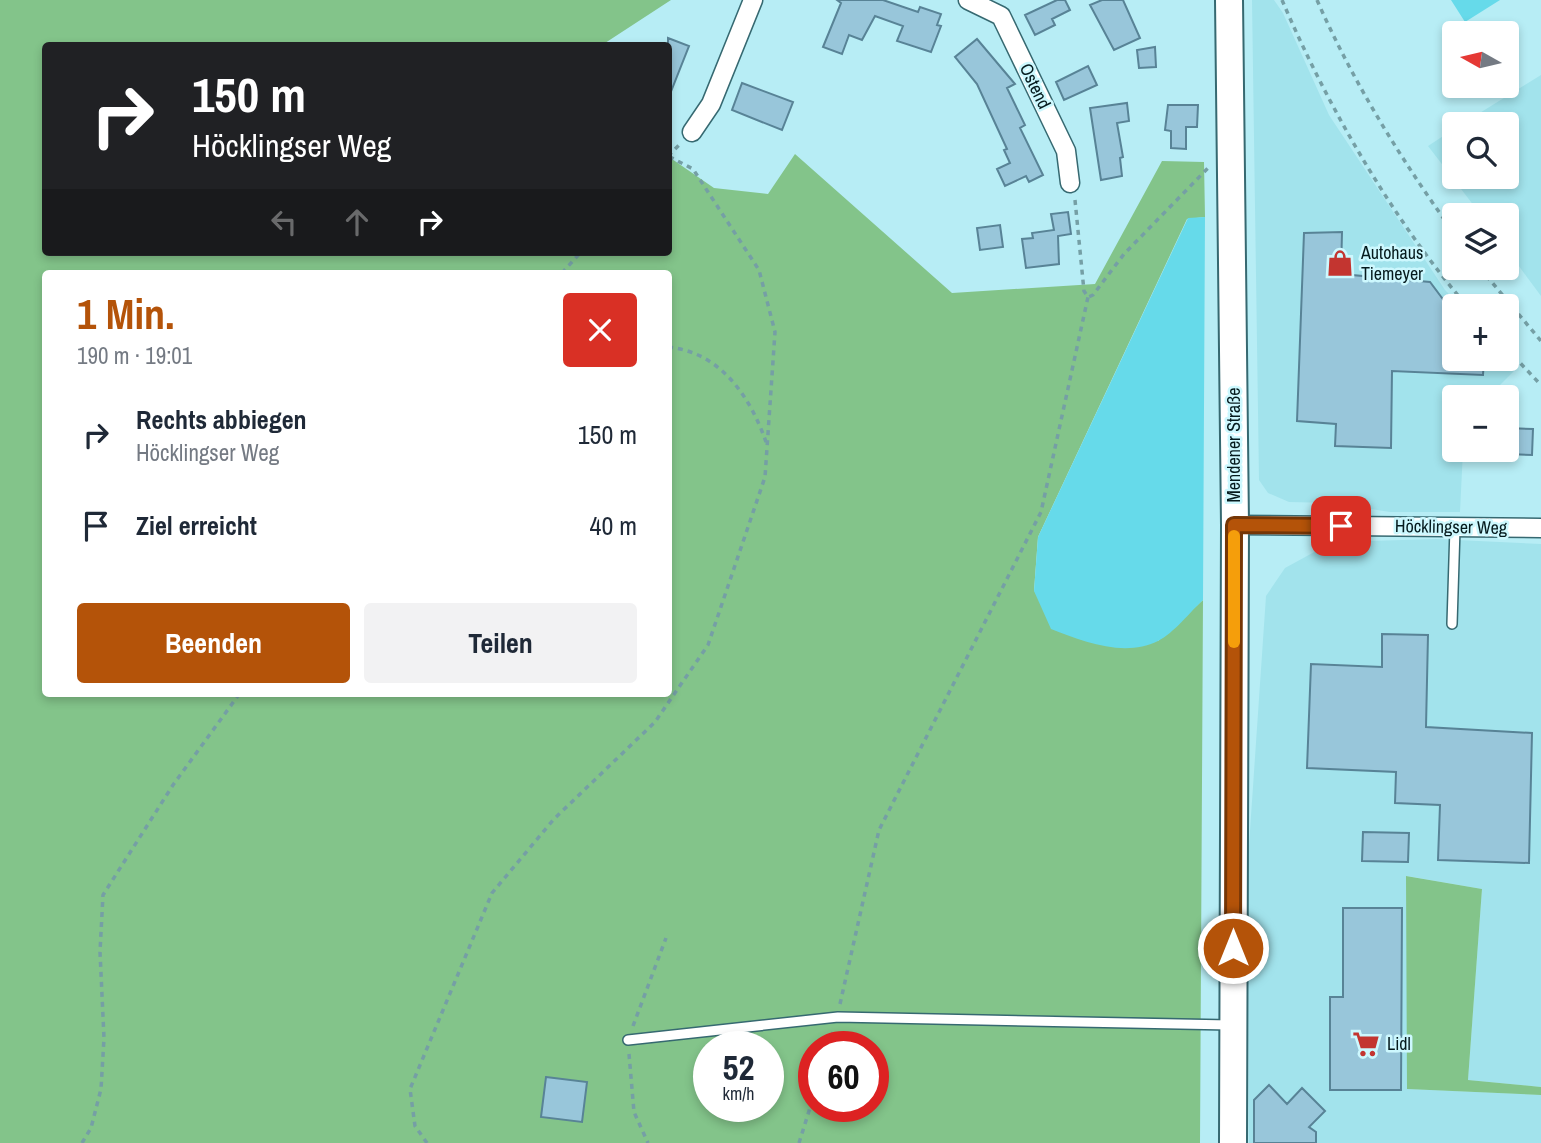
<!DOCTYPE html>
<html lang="de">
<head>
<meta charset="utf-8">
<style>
  :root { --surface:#fff; --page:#f2f2f3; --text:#1f2937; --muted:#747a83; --accent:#b45309 }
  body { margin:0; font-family:"Archivo Narrow",sans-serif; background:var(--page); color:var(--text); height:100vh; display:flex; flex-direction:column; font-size:26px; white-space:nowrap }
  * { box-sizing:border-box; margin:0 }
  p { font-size:23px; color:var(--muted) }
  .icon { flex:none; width:38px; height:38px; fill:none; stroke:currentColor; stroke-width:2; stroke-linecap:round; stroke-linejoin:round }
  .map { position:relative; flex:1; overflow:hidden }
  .details { position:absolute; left:42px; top:270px; width:630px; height:427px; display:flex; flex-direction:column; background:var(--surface); border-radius:7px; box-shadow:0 4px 10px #0003 }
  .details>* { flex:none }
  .banner { position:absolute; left:42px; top:42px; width:630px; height:214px; border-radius:7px; box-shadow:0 4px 10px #0003; background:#202124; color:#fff; overflow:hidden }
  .needle { width:46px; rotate:278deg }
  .controls { position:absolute; left:1442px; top:21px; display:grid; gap:14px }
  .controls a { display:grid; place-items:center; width:77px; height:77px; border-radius:7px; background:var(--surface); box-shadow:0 4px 10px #0003; font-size:35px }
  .speed { position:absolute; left:693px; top:1031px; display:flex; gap:14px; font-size:35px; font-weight:700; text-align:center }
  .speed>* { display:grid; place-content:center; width:91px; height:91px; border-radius:50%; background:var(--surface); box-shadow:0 4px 10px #0003; line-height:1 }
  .speed small { font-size:18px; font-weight:400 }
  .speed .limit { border:10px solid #d22; background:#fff; color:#111 }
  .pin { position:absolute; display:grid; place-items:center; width:60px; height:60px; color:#fff; margin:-30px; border-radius:14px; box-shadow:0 4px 10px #0006 }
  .me { position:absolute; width:77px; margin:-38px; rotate:0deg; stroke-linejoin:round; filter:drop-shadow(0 0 5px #0008) }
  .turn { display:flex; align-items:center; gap:24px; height:147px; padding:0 35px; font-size:32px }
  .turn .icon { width:91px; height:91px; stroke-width:2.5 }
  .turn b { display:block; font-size:49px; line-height:60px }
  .lanes { display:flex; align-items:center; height:66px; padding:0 35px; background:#0003; justify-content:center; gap:35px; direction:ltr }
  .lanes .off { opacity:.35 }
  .round { display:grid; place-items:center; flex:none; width:74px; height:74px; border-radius:7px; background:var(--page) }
  .headline { display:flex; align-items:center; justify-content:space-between; height:119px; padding:0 35px }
  h1 { font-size:42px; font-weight:700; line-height:52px; color:var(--accent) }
  .primary-button { display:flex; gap:14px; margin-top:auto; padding:14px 35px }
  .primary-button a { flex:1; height:80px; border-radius:7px; background:var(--accent); color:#fff; font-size:28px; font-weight:700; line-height:80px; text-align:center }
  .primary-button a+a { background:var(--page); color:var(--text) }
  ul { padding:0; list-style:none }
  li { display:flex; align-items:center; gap:21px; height:91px; padding:0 35px }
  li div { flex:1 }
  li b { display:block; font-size:26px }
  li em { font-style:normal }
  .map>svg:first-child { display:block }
  .built { fill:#a2e3ec }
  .green { fill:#83c48a; fill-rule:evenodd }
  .water { fill:#66daea }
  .building { fill:#98c6da; stroke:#588396; stroke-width:2 }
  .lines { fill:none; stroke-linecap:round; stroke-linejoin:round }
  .service-casing { stroke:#366971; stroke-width:12 }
  .minor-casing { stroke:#366971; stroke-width:21 }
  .primary-casing { stroke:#366971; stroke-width:30 }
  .path { stroke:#759fa5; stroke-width:3.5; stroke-dasharray:5 5; stroke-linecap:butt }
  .service { stroke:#fff; stroke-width:9 }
  .minor { stroke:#fff; stroke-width:18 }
  .primary { stroke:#fff; stroke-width:26 }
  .route-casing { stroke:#753606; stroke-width:18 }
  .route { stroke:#b45309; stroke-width:12 }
  .slow { stroke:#f59e0b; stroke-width:12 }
  .labels { text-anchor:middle; stroke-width:5; stroke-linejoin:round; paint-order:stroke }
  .street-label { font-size:18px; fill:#051a1d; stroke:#cdf8fe }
  .poi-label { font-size:18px; fill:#051a1d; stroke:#cdf8fe; text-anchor:start }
</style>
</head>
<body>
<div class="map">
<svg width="1541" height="1143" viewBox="0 0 1541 1143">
  <rect width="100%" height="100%" fill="#b7edf5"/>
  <path class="built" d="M1252,0H1274L1283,13L1329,115L1445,290L1460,306H1454V359L1507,357L1517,368L1488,397H1454V450H1463L1460,512H1390L1332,503L1289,502L1268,493L1259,480Z
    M1541,75V296L1507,250V215H1481L1428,146L1454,129V177H1507V124H1462Z
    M1436,539L1541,544V1087L1468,1080L1482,889L1407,876V1089L1541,1095V1143H1249L1248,860L1266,596L1285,568L1318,550L1369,541Z"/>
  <path class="green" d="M0,0H671L602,45L46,46V252H668L669,157L714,188L768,194L795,154L952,293L1095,284L1162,161L1204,162L1205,217L1187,219L1038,537L1034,591L1158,641L1203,600L1200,1143H0ZM46,273H668V693H46ZM709,1046H768V1106H709ZM814,1046H873V1106H814Z
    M1406,876L1482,889L1468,1080L1541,1087V1095L1407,1089Z"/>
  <path class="water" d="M1451,0H1500L1465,22Z
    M1205,217L1203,600C1190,612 1174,633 1158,641C1124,658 1082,641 1051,629L1034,591L1038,537L1188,218Z"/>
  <path class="building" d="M837,0H883L918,12L920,7L941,14L937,25L941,26L931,52L897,41L903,26L875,16L862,40L849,35L842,54L823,47L841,3Z
    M1057,0H1065L1070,10L1052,19L1055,25L1035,35L1025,15Z
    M1102,0H1123L1140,38L1114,50L1090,5Z
    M668,38L689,46L670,94H668Z
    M977,39L1015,84L1007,88L1025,125L1020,128L1043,175L1029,182L1026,176L1005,186L997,169L1010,163L1004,150L1007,149L977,84L955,57Z
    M1155,47L1156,67L1139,68L1137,50Z
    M1088,66L1097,85L1064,100L1056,82Z
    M742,83L793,102L782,130L732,110Z
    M1127,103L1129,121L1117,123L1123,157L1120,158L1122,176L1101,180L1090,108Z
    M1168,105H1198L1197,127H1186V149L1171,148V131L1165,130Z
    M1068,212L1071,234L1058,236L1059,264L1026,268L1022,239L1033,238L1032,233L1054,230L1051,214Z
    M1000,225L1003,247L980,250L977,228Z
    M1342,232L1341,274L1430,282L1454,314V359H1484L1483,375L1392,371L1391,448L1335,446L1336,424L1297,421L1304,233Z
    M1507,428L1533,429L1532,455L1507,454Z
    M1382,634L1428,635L1426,727L1532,733L1529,863L1438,860L1440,805L1395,803L1396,772L1307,768L1311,664L1382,667Z
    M1363,832L1409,833L1408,862L1362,861Z
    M1343,908H1402L1401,1090H1330V997H1343Z
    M546,1077L587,1082L582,1122L541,1117Z
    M1269,1085L1287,1104L1302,1088L1325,1111L1309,1127L1316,1132V1143H1254V1100Z"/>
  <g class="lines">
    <defs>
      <path id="service" d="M1452,624L1455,528
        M628,1040L838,1017L1230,1025"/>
      <path id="minor" d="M968,0L1001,16L1066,151L1070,183
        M692,132L711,104L753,0
        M1235,525L1541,528"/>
      <path id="primary" d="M1229,0L1235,525L1233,1143"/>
    </defs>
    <use href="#service" class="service-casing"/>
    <use href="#minor" class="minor-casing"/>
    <use href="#primary" class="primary-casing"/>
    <path class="path" d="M1282,0C1327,105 1392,219 1467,306
      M1317,0C1353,82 1402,161 1454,233
      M668,156L679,145
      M1075,200L1084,291L1088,297L1093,295L1124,254L1208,168
      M1480,268L1541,341
      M562,273L581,252
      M668,347C720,352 750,396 766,442
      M1507,349L1541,385
      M840,1004L879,830L1041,512L1088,297
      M633,1026L666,938
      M829,1046L833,1032
      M629,1054L634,1112L648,1143
      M82,1143L91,1128L101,1089L104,1038L100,952L103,895L173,785L240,693
      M427,1143L415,1126L410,1089L492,893L554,819L655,722L708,645L765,477L775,332L759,270L693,169L668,156
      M799,1143L814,1095"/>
    <use href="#service" class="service"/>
    <use href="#minor" class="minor"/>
    <use href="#primary" class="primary"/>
  </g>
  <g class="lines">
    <defs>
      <path id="route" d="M1233,948L1234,525L1341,526"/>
    </defs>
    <use href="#route" class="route-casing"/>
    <use href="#route" class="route"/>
    <path class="slow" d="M1234,642V536"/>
  </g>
  <defs>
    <symbol id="shop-bare" viewBox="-9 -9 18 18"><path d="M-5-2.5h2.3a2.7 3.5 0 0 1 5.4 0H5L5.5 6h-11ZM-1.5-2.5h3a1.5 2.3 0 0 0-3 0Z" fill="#c33530" stroke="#cdf8fe" stroke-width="2.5" paint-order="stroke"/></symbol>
    <symbol id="supermarket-bare" viewBox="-9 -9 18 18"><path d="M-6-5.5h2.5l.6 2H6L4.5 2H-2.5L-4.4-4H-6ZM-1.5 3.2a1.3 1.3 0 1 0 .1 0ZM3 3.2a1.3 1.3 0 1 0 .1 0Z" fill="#c33530" stroke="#cdf8fe" stroke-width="2.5" paint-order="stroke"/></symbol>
  </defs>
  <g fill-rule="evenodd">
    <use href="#shop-bare" x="1321" y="244" width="38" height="38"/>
    <use href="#supermarket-bare" x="1347" y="1025" width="38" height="38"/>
  </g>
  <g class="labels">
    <g class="street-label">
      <text transform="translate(1035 86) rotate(64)" y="6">Ostend</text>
      <text transform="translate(1234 445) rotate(-90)" y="6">Mendener Straße</text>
      <text transform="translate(1451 527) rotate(1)" y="6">Höcklingser Weg</text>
    </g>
    <g class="poi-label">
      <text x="1361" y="259">Autohaus<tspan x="1361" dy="21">Tiemeyer</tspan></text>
      <text x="1387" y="1050">Lidl</text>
    </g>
  </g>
</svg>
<div class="controls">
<a><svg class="needle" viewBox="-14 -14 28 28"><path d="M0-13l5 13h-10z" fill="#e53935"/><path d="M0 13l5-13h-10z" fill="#747a83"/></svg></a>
<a><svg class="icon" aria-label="search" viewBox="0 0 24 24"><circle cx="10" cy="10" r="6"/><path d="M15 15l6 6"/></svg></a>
<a><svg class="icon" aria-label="layers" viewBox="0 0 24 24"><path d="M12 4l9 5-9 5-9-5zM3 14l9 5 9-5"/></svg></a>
<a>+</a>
<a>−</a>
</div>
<div class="speed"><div>52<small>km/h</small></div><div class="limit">60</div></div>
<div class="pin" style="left:1341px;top:526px;background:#d93025"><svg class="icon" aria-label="arrive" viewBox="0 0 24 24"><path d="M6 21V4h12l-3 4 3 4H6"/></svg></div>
<svg class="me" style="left:1233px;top:948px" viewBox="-20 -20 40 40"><circle r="17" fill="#b45309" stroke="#fff" stroke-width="3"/><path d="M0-11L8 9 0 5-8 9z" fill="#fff"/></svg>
<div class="banner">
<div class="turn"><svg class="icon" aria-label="right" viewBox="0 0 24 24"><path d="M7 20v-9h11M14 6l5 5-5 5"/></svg><div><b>150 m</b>Höcklingser Weg</div></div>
<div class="lanes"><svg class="icon off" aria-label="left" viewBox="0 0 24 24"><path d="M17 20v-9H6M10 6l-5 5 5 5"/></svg><svg class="icon off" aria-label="ahead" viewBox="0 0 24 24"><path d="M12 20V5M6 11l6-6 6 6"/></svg><svg class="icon" aria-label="right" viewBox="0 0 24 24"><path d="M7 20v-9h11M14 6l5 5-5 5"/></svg></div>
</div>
<section class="details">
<div class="headline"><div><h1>1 Min.</h1><p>190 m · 19:01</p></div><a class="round" style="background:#d93025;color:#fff"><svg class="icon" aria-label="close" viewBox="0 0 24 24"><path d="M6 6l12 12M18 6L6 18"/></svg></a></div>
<ul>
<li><svg class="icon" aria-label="right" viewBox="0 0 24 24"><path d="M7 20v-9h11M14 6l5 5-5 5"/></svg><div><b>Rechts abbiegen</b><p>Höcklingser Weg</p></div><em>150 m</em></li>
<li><svg class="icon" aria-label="arrive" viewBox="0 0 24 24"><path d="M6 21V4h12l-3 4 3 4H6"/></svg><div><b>Ziel erreicht</b></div><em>40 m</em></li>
</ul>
<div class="primary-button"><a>Beenden</a><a>Teilen</a></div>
</section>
</div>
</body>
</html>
